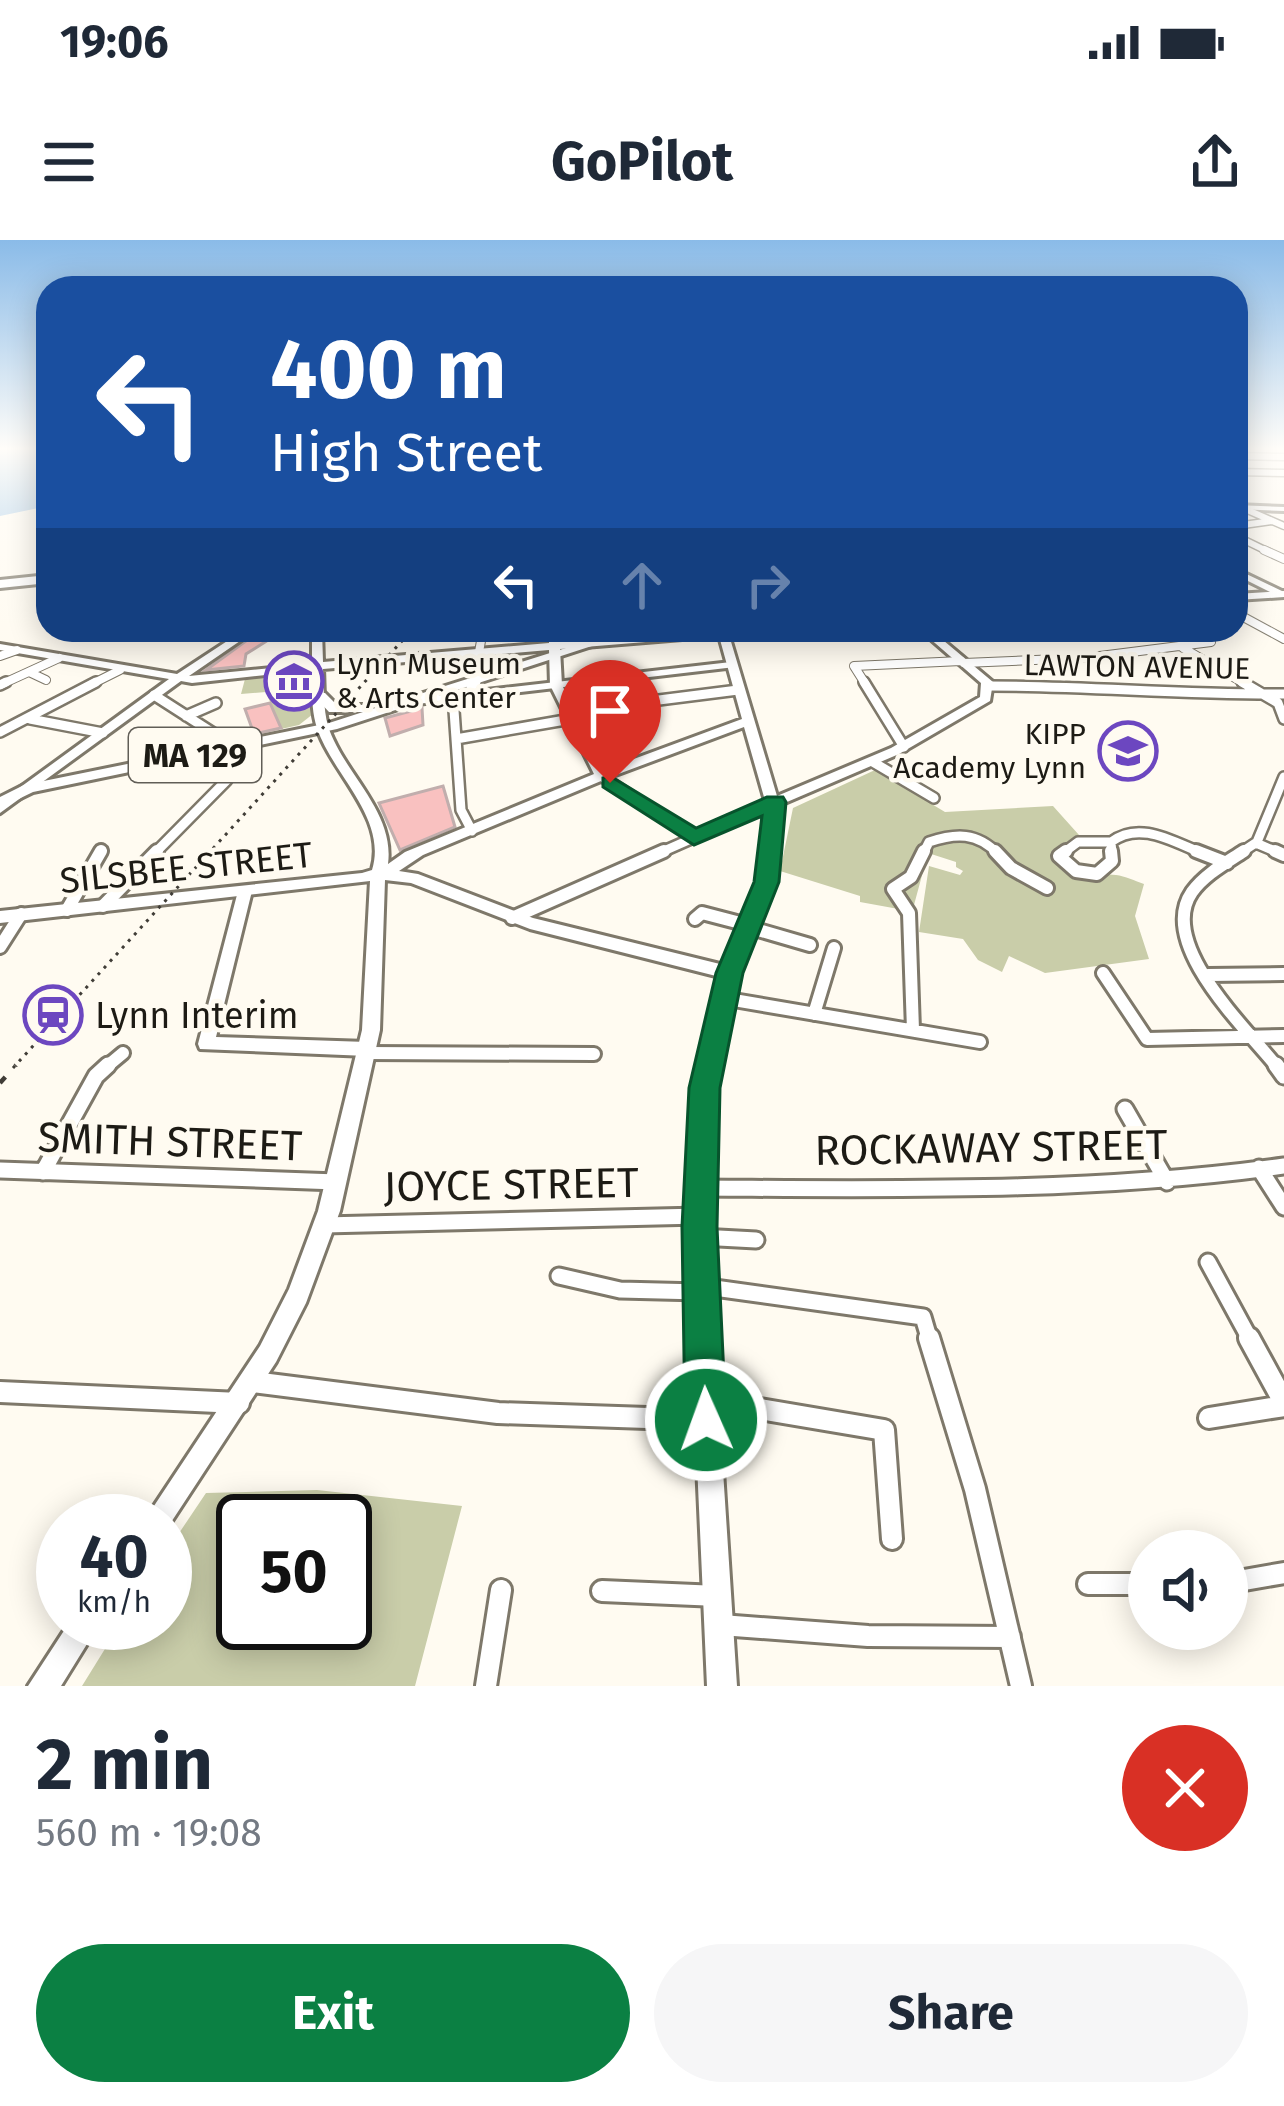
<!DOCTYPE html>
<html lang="en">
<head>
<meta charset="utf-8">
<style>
  :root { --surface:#fff; --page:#f6f6f7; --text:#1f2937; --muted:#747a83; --accent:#0b8043 }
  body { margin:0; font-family:"Fira Sans",sans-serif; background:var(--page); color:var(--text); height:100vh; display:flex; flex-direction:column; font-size:45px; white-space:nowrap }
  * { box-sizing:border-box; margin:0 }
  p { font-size:39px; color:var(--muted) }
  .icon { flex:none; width:66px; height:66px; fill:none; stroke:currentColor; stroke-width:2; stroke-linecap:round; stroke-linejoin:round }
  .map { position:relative; height:1446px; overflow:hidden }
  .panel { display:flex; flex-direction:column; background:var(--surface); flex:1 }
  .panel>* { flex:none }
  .banner { position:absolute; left:36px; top:36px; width:1212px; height:366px; border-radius:36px; box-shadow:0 6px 30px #0003; background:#1a4fa0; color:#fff; overflow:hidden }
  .tools { position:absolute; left:1128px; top:1290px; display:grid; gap:24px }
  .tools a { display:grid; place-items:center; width:120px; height:120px; border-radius:50%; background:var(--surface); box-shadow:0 6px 30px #0003; font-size:60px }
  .speed { position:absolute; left:36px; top:1254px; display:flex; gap:24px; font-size:60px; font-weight:700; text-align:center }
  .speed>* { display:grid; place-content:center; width:156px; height:156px; border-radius:50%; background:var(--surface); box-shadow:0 6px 30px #0003; line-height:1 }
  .speed small { font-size:30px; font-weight:400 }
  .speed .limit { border:6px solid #111; border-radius:18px; background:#fff; color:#111 }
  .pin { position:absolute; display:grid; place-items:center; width:102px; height:102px; color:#fff; margin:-123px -51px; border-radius:50% 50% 50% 0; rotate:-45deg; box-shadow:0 0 12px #0007 }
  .pin .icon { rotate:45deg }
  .me { position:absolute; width:132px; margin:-66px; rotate:358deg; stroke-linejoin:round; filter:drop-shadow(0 0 9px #0008) }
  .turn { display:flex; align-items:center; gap:42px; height:252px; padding:0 36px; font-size:54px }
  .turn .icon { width:156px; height:156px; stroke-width:2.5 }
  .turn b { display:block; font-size:84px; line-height:102px }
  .lanes { display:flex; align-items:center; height:114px; padding:0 36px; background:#0003; justify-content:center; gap:60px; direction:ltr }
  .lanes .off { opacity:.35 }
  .round { display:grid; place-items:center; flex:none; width:126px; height:126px; border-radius:63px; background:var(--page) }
  .summary { display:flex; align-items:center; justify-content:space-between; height:204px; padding:0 36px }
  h1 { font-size:72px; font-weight:700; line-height:90px }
  .primary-button { display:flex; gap:24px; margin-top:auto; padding:24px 36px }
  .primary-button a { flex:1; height:138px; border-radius:72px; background:var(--accent); color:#fff; font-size:48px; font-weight:700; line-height:138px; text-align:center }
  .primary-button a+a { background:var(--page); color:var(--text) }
  .status { display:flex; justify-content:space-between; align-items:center; height:84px; padding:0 60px; background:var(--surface); direction:ltr }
  .status svg { height:33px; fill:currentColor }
  header { display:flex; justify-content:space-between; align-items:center; height:156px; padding:0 36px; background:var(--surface); font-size:54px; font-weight:700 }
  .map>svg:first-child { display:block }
  .green { fill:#c9cda9; fill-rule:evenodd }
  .water { fill:#9ec6e8 }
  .building { fill:#f9c1c0; stroke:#c1aead; stroke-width:3 }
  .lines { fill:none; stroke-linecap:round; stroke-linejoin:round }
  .minor-far5-casing { stroke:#7e786a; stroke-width:9 }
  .minor-far4-casing { stroke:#7e786a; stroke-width:10 }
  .minor-far3-casing { stroke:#7e786a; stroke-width:14 }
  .minor-far2-casing { stroke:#7e786a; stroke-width:18 }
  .minor-far1-casing { stroke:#7e786a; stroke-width:21 }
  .minor-casing { stroke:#7e786a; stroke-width:26 }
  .tertiary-casing { stroke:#7e786a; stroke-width:6 }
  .secondary-casing { stroke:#7e786a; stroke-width:6 }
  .primary-casing { stroke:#7e786a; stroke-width:6 }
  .trunk-casing { stroke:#7e786a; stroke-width:6 }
  .minor-far5 { stroke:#fff; stroke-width:6 }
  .minor-far4 { stroke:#fff; stroke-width:8 }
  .minor-far3 { stroke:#fff; stroke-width:9 }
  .minor-far2 { stroke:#fff; stroke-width:12 }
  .minor-far1 { stroke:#fff; stroke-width:15 }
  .minor { stroke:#fff; stroke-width:20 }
  .tertiary { fill:#fff; fill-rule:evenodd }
  .secondary { fill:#fff; fill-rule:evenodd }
  .primary { fill:#fff; fill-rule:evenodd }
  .trunk { fill:#fff; fill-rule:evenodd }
  .rail-far1 { stroke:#403d37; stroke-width:3; stroke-dasharray:3 6; stroke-linecap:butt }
  .rail { stroke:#403d37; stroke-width:4.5; stroke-dasharray:8 15; stroke-linecap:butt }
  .route { fill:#0b8043; stroke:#07532c; stroke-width:3 }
  .labels { text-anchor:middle; stroke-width:9; stroke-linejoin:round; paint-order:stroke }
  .far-poi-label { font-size:30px; fill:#1d1b15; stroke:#fffbf1; text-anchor:start }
  .far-street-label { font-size:30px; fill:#1d1b15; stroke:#fffbf1 }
  .shield { fill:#fffbf1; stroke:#615e57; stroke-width:3 }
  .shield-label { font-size:33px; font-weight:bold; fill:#1d1b15 }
  .street-label { font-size:36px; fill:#1d1b15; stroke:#fffbf1 }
  .poi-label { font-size:36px; fill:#1d1b15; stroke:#fffbf1; text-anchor:start }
  .near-street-label { font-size:42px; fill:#1d1b15; stroke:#fffbf1 }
</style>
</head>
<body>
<div class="status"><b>19:06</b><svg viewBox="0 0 49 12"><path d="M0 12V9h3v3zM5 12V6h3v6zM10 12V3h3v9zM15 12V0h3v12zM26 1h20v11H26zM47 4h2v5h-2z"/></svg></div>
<header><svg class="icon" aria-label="menu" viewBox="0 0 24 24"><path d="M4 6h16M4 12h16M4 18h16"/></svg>GoPilot<svg class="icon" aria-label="share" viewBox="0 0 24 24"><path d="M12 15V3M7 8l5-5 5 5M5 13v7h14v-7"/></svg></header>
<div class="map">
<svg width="1284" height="1446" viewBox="0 0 1284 1446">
  <rect width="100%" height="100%" fill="#fffbf1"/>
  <path class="green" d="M309,432L313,474L299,485L281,489L266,452L241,454L245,439Z
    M875,530L945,572L1053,566L1079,595L1052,611C1062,651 1093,631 1116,635C1125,636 1135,641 1144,644L1135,676L1149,719L1045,733L1009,716L1002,732L978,720L963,699L919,692L929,626L960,635L963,631L956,627V622L928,613L914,665L904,670L860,662V656L780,631L793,568Z
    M317,1250L462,1266L415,1446H82L121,1383H165V1314L206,1253ZM243,1281H345V1383H243Z"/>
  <path class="water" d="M0,207H48V266L0,276Z"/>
  <path class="building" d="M261,390H284L246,414L244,426L206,430Z
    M629,444L643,468L635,471L639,478L597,485L591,477L583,478L571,452Z
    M270,463L281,488L254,494L245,469Z
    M422,468L423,485L390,496L385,478Z
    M443,546L455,587L400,610L379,563Z"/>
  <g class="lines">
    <defs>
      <path id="minor-far5" d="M1236,216L1284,217
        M1236,232L1284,233
        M1236,265L1284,286
        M1236,286L1272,281
        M1236,296L1271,313"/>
      <path id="minor-far4" d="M1264,310L1284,319
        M1236,373L1284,399
        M1183,408L1247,445
        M0,416L17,410
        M964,423L1084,418L1211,402
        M29,432L46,440
        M0,445L59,418
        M90,445L120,430
        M473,445L483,390
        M866,445L854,426L961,421"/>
      <path id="minor-far3" d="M476,442L471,447L478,454
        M864,442L904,507
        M1242,442L1278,463L1284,479
        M0,445L6,442
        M989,446C1088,446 1185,455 1284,454
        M154,455L235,507L239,518L227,540L154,614
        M453,456L461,570L472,591
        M651,461L738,450
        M186,476L216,463
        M30,479L103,493
        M0,492L96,442
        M456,499L571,479
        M873,522L934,558
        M601,536L694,597
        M1111,602L1112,614
        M1111,602C1140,580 1173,602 1204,614
        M1256,603L1282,614
        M657,614L775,562
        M923,614L929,602C956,593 977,592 998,614
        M1062,614L1078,602H1111
        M1239,614L1257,602L1284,537"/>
      <path id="minor-far2" d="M995,611L1011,628L1047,648
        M1066,611L1059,616L1076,631L1097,634L1112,621L1111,611
        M1196,611L1227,623
        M1244,611C1226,623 1205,634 1192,652C1156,704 1247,789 1278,828
        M1275,611L1284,615
        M103,666L157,611
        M67,670L101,611
        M512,678L664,611
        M695,679L702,673L748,685
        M748,687L810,705
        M0,707L21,674
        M1103,733L1147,799L1284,796
        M1208,735L1284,734
        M722,758L980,802
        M814,774L834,708
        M913,790L909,673L893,649L911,637L924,611
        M366,813L594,814
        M105,828L123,813"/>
      <path id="minor-far1" d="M1276,825L1284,836
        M1125,869L1167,942
        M1259,928L1284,967
        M0,930L337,942
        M43,932L96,836L108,825
        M700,948C896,949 1090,953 1284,926
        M324,985L700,976
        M700,997L756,1000
        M1208,1022L1251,1101
        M559,1036L620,1050L700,1052
        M700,1046L923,1077L930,1101"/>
      <path id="minor" d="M929,1098L975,1249L1021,1446
        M1249,1098L1284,1162
        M253,1142L498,1173L706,1180
        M0,1152L239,1163
        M706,1160L884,1190L892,1299
        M1209,1178L1284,1166
        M1227,1343L1284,1333
        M1088,1344H1149
        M602,1351L718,1356
        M721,1385L868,1396L1010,1397
        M486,1446L501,1350"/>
      <path id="tertiary" d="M1236,329L1284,352V356H1278L1236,335Z
        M731,422L735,423V427L417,464L412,461L417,458Z
        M245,646L252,651L216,797L367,802L373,804L375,809L373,814L367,816L200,809L198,804L238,651Z"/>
      <path id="secondary" d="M1236,265L1284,267V271L1236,269Z
        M1284,351V357L1236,360V354Z
        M244,390H256L189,436L312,424V390H322L323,422L549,403V390H559L560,402L716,390H760L755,393L729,395L777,556L891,508L980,457L981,443L920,390H931L993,442L990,461L899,514L780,565L782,571L775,642L737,733L711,872V1046L737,1446H707L689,1046L691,872L720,737L530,689L411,643L385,640L380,790L340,971L306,1063L276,1122L166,1290L165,1281H144L260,1106L289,1049L318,971L362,790L370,641L0,683V671L362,633L372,630C388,578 332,534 317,488C311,470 312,449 312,430L192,443L181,441L0,573V562L169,439L0,410V404L177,434ZM719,396L742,479L604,530L562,445L560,409ZM549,410L550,445L594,534L405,612L388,624C395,571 343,533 328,486C323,468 324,448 323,429ZM744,487L768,571L759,642L724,725L533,678L418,634L399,631L423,615L613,536Z
        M69,1383H100L61,1446H28Z"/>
      <path id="primary" d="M623,390H641L337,489L33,552L0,568V557L24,545L329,483L363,472H329L317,459V453H325L337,465H369V470Z"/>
      <path id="trunk" d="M48,335V343L0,348V340Z"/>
    </defs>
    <use href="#minor-far5" class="minor-far5-casing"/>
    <use href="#minor-far4" class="minor-far4-casing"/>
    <use href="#minor-far3" class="minor-far3-casing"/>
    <use href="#minor-far2" class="minor-far2-casing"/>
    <use href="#minor-far1" class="minor-far1-casing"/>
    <use href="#minor" class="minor-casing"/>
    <use href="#tertiary" class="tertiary-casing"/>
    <use href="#secondary" class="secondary-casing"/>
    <use href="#primary" class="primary-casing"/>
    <use href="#trunk" class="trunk-casing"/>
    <use href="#minor-far5" class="minor-far5"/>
    <use href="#minor-far4" class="minor-far4"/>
    <use href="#minor-far3" class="minor-far3"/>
    <use href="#minor-far2" class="minor-far2"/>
    <use href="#minor-far1" class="minor-far1"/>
    <use href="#minor" class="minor"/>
    <use href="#tertiary" class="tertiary"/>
    <use href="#secondary" class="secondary"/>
    <use href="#primary" class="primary"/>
    <use href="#trunk" class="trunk"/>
    <path class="rail-far1" d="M13,828L412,390"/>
    <path class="rail" d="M0,843L16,825"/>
  </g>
  <linearGradient id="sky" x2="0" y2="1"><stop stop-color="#8abbe8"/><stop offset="0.51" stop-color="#fffdf9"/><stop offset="1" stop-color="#fffdf9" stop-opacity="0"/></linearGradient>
  <rect width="1284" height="409" fill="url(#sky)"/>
  <path class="route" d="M610,536L696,588L767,557H783L786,562L779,642L743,733L720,848L717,987L726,1180L720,1194L706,1200L691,1194L685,1180L682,987L689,848L716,733L754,642L762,576L694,605L603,547V538Z"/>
  <defs>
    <symbol id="museum-ring" viewBox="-11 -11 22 22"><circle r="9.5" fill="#fffbf1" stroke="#6c47c0" stroke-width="1.5"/><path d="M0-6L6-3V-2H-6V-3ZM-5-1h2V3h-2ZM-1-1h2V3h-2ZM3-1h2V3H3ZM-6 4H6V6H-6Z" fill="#6c47c0"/></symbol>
    <symbol id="school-ring" viewBox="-11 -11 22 22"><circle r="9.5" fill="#fffbf1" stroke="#6c47c0" stroke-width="1.5"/><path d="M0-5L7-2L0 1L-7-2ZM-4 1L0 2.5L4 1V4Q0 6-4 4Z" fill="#6c47c0"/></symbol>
    <symbol id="station-ring" viewBox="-11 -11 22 22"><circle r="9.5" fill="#fffbf1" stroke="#6c47c0" stroke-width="1.5"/><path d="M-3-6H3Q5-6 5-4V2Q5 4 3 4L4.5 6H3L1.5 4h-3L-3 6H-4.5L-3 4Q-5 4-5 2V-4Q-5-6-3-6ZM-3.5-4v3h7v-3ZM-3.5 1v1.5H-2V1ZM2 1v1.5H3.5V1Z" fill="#6c47c0"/></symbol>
  </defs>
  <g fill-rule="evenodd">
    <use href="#museum-ring" x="261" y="408" width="66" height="66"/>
    <use href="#school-ring" x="1095" y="478" width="66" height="66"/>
    <use href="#station-ring" x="20" y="742" width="66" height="66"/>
  </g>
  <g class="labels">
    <g class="far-poi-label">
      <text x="336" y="434">Lynn Museum<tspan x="336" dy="34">&amp; Arts Center</tspan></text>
      <text x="1086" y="504" text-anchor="end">KIPP<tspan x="1086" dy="34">Academy Lynn</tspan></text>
    </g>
    <g class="far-street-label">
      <text transform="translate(1137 427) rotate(1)" y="10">LAWTON AVENUE</text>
    </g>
    <rect class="shield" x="129" y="488" width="132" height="54" rx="9"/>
    <g class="shield-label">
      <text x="195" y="527">MA 129</text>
    </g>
    <g class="street-label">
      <text transform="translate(186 627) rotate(-6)" y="13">SILSBEE STREET</text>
    </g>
    <g class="poi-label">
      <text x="95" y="788">Lynn Interim</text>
    </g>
    <g class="near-street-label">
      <text transform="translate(170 901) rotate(2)" y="15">SMITH STREET</text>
      <text transform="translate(991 907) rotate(-1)" y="15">ROCKAWAY STREET</text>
      <text transform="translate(511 944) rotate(-1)" y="15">JOYCE STREET</text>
    </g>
  </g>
</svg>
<div class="tools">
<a><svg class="icon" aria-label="sound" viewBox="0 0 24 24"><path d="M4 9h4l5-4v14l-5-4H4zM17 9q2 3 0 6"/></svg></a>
</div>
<div class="speed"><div>40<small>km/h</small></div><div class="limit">50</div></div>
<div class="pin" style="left:610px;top:543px;background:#d93025"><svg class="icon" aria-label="arrive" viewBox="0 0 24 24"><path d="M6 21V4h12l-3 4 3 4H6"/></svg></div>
<svg class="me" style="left:706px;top:1180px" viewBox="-20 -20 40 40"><circle r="17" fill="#0b8043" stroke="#fff" stroke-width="3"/><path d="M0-11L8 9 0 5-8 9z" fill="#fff"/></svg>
<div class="banner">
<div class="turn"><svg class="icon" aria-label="left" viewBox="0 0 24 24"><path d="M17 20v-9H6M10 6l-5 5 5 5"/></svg><div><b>400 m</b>High Street</div></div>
<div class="lanes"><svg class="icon" aria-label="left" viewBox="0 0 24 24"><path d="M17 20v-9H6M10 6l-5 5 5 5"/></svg><svg class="icon off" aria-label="ahead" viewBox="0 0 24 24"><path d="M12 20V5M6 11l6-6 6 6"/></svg><svg class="icon off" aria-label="right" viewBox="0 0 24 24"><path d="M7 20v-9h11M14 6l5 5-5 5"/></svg></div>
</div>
</div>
<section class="panel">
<div class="summary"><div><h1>2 min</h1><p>560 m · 19:08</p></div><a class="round" style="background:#d93025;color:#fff"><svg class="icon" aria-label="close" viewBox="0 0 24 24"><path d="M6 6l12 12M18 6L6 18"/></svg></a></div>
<div class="primary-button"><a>Exit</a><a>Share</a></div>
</section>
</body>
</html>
